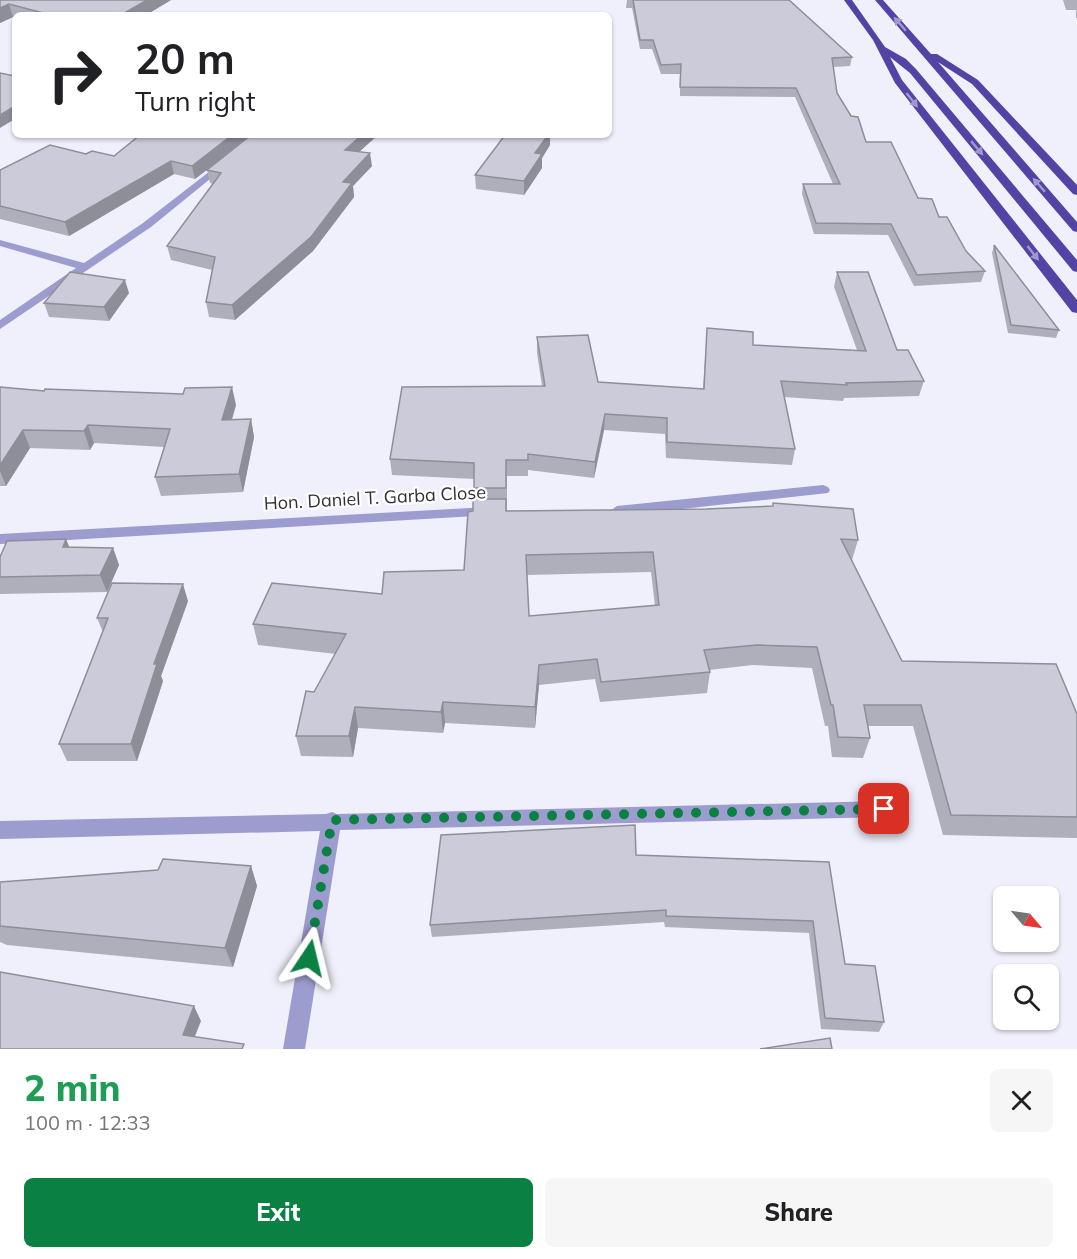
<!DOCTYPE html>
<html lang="en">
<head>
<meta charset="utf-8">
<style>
  :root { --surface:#fff; --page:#f6f6f6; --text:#202124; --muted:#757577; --accent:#0b8043 }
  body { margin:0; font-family:Mulish,sans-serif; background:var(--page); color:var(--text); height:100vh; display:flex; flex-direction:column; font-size:22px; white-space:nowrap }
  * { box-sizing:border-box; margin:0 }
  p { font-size:20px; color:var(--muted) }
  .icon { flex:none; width:33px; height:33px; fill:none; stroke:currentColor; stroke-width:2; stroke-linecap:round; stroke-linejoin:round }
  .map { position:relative; height:1049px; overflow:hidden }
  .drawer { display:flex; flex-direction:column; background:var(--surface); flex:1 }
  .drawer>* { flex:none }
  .banner { position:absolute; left:12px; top:12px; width:600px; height:126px; border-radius:9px; box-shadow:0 2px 4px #0004; background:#fff; color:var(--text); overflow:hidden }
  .needle { width:39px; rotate:119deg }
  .buttons { position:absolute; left:993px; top:886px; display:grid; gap:12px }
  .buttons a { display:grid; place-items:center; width:66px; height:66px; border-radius:9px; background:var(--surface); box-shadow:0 2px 4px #0004; font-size:30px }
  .pin { position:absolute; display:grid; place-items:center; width:51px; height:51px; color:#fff; margin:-26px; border-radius:12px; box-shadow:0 3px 9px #0006 }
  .me { position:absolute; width:66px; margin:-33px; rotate:10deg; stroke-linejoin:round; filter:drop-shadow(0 0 4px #0008) }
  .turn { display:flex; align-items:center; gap:21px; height:126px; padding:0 24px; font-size:27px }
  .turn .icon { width:78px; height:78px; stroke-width:2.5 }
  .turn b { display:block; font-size:42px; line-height:51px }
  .round { display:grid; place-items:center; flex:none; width:63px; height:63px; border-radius:9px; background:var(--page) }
  .overview { display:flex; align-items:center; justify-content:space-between; height:102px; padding:0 24px }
  h1 { font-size:36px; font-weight:800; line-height:45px; color:#1e9e55 }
  .button { display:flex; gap:12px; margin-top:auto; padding:12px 24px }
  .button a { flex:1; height:69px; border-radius:9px; background:var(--accent); color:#fff; font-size:24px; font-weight:800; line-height:69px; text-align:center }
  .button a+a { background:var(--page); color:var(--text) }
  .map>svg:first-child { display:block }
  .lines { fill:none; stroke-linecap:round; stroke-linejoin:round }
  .minor { fill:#9d9ccf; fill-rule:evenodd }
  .trunk { fill:#5243a5; fill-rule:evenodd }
  .wall { fill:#afafbb; fill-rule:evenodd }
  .shaded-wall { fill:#8e8e99 }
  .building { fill:#cbcbda; stroke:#8e8e99; stroke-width:1.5; fill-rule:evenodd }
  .oneway { fill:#a098ce }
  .route { stroke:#0b8043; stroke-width:10; stroke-dasharray:0 18 }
  .labels { text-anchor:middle; stroke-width:4.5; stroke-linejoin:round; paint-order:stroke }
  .street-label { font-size:18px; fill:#303036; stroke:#fff }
</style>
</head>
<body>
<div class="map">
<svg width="1077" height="1049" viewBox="0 0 1077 1049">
  <rect width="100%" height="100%" fill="#f0f0fc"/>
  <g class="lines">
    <path class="minor" d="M223,161L228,164L226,166L151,227L0,329V320L76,268L0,246V240L84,263L143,223Z
      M823,485L828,487L830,490L828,493L617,516L610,511L617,506Z
      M488,507L493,509L495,512L493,515L0,544V534Z
      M884,801L891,803L894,809L891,815L884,817L340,830L305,1049H283L320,831L0,839V821L326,814L332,812L337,814Z"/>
    <path class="trunk" d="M844,0H852L885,47L906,59L916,69L1077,260V272L1073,271L910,73L890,57L902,80L1077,300V313L1072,312L895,83L873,40Z
      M875,0H883L931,54H937L978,80L1077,185V195L1073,194L972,84L938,62L1077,222V232L1073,231Z"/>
  </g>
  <path class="wall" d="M0,0H171L146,15H15V18L13,17L0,23Z
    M627,0H789L852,57L850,66L833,67L837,93L866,142L918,198L939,217L966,251L985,271L981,282L914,286L888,235L814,234L802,194L803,184H833L795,97L680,96V74H661L652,49H640L632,8H626Z
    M1063,0H1077V18H1076V10H1066Z
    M550,145L542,158V168L524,195L476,189L475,175Z
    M360,152L372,166L353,186L354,197L313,251L235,320L209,317L206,302L212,270L171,260L167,246L213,184L210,183L207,170L195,179L174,174L69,236L0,219V170L86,154L114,156Z
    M994,245L1059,330L1056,338L1008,333L992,253Z
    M837,272L897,350L924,381L919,396L844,398L843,401L784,397L795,449L792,465L666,458L665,434L604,430L594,478L528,470V476H507V511L858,540L852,560L902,661L1077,714V838L943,835L913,726H868L870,738L863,758L832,757L828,726H825L812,668L753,665L709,670L710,672L707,693L600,702L595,679L539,685L535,728L445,723L443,733L358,728L353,757L301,756L296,736L314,692L336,654L258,645L253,624L382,594L464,570L474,499V479L392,475L390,459L542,386L537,353V337L598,382L703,389L707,328L753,345L857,350L834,287ZM651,572L655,606L529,616L527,575Z
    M129,293L109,321L49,317L44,303Z
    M0,387L236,405L232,420L251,419L254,437L243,492L161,496L155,477L164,447L94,443L90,450L30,448L6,486H0Z
    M66,539L69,548H113L119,565L107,592L0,594V557Z
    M188,601L161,676L163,681L137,761H67L59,744L103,632L97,618Z
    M636,855L829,862L845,964L884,1022L879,1032L821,1029L809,933L665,927L664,922L432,937L430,925Z
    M251,866L257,886L233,967L7,945L0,942V882Z"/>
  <path class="shaded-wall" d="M147,0H171L146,15H121Z
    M9,4L13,17L0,23V8Z
    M15,106V119L0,128V115Z
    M232,135H251L195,179L192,166Z
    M362,135H378L347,163L345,150Z
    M548,135H550V145L542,158V168L524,195V181L535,153Z
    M370,153L372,166L353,186L354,197L313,251L235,320L232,305L343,182Z
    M171,161L174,174L69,236L65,222Z
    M125,280L129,293L109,321L104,307Z
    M232,387L236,405L226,438L222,420Z
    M605,414L604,430L594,478L595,462Z
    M251,419L254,437L243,492L239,474Z
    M88,425L94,443L90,450L84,431Z
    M23,430L30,448L6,486L0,471V465Z
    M66,539L73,556L63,547Z
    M113,548L119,565L107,592L100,575Z
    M183,584L188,601L161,676L163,681L137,761L131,744L154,664Z
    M539,665V685L535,728V707Z
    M443,702L445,723L443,733L441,712Z
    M355,707L358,728L353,757L349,736Z
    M251,866L257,886L233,967L225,948Z
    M194,1006L201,1021L190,1049L183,1035Z"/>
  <path class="building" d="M0,0H147L121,15H51L9,4L0,8Z
    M633,0H789L852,57L832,58L837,93L851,116L858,117L866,142H891L918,198L932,199L939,217H947L966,251L985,271L917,275L891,224L816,223L803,184H840L796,88L680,87L681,64L661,65L653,40H640Z
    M0,73L15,76V106L0,115Z
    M140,135H232L192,166L171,161L65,222L0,206V170L50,145L86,154L92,151L114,156Z
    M251,135H362L345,150L370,153L343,182L352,183L311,237L232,305L206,302L215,257L167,246L221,173L207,170Z
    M505,135H548L535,153L542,154L524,181L475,175Z
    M994,245L1059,330L1011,325Z
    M70,272L125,280L104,307L44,303Z
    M837,272H868L897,350H908L924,381L846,383L847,385L781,381L795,449L667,442V418L605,414L595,462L528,454V460H506V488H474V463L390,459L402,387L545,386L537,337L588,335L598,382L704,389L707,328L753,332V345L866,351Z
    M0,387L44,391L45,389L183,394L185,388L232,387L222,420L251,419L239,474L155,477L170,429L88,425L84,431L23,430L0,465Z
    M473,499H506V511L706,509L773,506V503L853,509L858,540L841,539L902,661L1056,664L1077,714V817L951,815L921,705H864L870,738L838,737L833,705H831L817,647L757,645L704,650L710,672L601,682L597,659L539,665L535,707L443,702L441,712L355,707L349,736H296L306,691L314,692L346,634L253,624L272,583L382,594L384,572L464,570L468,512L473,511ZM653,552L659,605L529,616L526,555Z
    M66,539L63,547L113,548L100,575L0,577V557L7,541Z
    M112,583L183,584L154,664H157L131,744H59L108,618H97Z
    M635,825L636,855L829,862L845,964L875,966L884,1022L825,1018L813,921L666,916V910L430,925L441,835Z
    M163,859L251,866L225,948L0,926V882L158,870Z
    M0,972L194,1006L183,1035L244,1044L242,1049H0Z
    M830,1038L832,1049H760Z"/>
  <defs><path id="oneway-solid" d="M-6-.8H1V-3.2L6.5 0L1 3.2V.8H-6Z" transform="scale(1.5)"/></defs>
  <g class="oneway">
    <use href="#oneway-solid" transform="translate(900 24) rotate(-131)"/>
    <use href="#oneway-solid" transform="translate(912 100) rotate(52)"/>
    <use href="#oneway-solid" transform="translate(977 148) rotate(50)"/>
    <use href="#oneway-solid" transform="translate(1039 185) rotate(-131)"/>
    <use href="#oneway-solid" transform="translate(1033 253) rotate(52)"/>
  </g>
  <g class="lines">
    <path class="route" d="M309,958L332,820L884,809"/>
  </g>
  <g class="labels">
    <g class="street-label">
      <text transform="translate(375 498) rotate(-3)" y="6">Hon. Daniel T. Garba Close</text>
    </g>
  </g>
</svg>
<div class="buttons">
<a><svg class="needle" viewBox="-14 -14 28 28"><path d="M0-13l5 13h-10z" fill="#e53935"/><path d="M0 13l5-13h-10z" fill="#757577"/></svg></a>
<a><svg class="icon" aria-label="search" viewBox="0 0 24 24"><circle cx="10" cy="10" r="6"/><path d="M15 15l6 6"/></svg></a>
</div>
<div class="pin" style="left:884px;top:809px;background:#d93025"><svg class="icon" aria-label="arrive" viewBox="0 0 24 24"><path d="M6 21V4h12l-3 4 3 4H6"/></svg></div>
<svg class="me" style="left:309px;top:958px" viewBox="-20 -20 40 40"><path d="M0-17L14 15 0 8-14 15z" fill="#0b8043" stroke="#fff" stroke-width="4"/></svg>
<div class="banner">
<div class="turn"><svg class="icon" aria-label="right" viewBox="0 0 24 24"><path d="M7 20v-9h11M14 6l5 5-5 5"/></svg><div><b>20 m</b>Turn right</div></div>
</div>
</div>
<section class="drawer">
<div class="overview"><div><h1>2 min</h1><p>100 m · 12:33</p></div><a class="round"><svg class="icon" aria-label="close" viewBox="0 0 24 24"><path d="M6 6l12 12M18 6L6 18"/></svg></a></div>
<div class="button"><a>Exit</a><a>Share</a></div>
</section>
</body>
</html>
